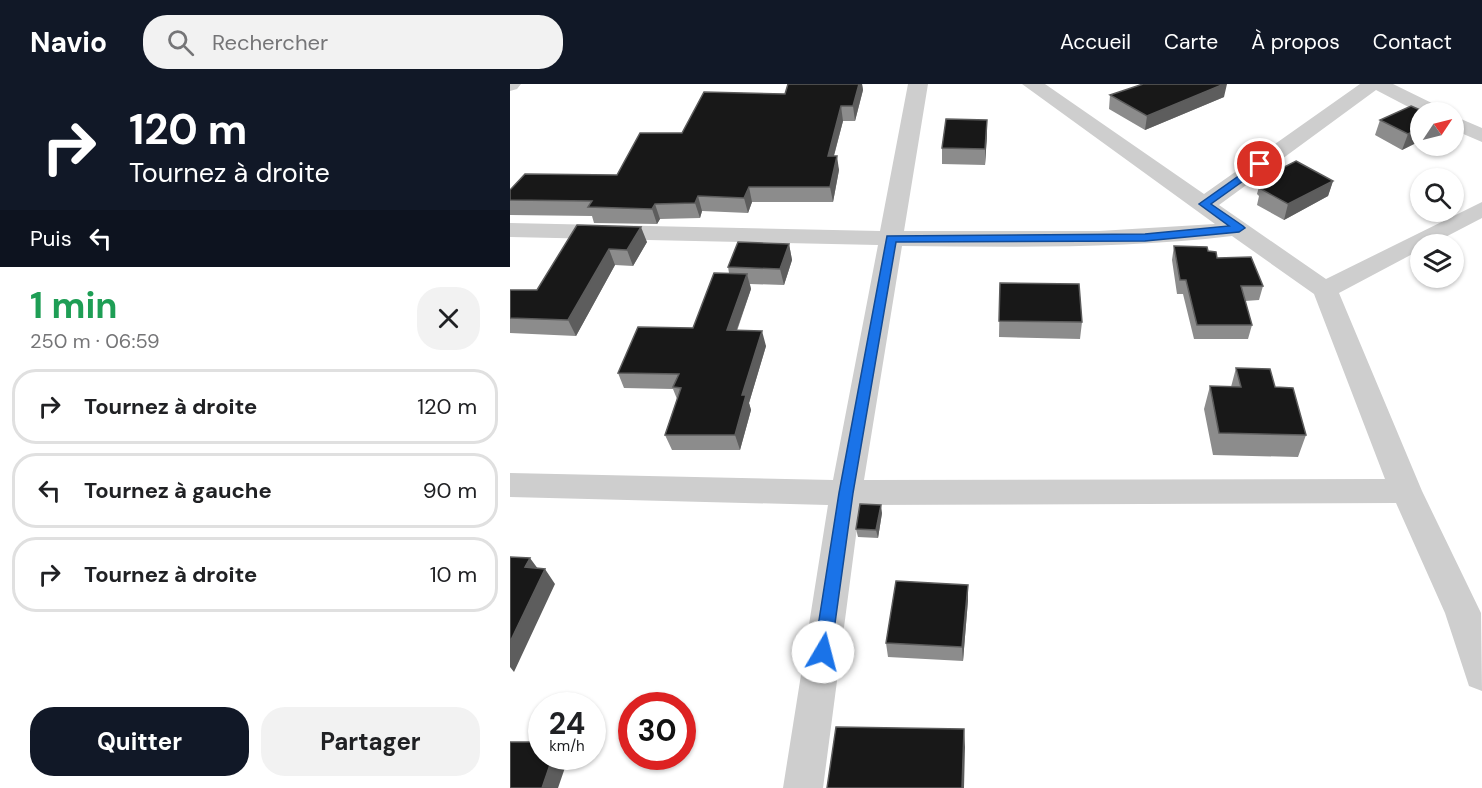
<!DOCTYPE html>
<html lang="fr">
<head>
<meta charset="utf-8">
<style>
  :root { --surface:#fff; --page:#f2f2f2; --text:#202124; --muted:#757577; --line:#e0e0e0; --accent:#111827 }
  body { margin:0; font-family:"DM Sans",sans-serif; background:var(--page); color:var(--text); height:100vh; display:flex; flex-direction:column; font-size:22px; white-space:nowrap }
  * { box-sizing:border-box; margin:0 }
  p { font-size:20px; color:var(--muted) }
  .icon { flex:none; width:33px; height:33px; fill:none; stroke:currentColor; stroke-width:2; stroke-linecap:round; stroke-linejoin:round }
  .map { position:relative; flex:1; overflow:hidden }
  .panel { display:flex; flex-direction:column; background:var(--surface); width:510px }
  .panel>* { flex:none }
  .banner { background:#111827; color:#fff; overflow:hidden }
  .needle { width:39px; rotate:55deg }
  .buttons { position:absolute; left:900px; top:18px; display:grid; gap:12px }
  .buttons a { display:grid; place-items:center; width:54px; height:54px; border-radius:50%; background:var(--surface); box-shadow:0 2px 4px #0004; font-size:30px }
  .speed { position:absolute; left:18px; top:608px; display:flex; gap:12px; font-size:30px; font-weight:700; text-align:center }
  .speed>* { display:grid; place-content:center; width:78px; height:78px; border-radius:50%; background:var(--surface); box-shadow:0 2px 4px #0004; line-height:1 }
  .speed small { font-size:15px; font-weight:400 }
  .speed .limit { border:9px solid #d22; background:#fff; color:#111 }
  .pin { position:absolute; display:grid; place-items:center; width:51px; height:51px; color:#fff; margin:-26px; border:3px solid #fff; border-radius:50%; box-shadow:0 2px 6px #0007 }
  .me { position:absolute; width:66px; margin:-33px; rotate:8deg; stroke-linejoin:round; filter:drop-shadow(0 0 4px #0008) }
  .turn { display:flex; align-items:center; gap:21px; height:126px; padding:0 30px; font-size:27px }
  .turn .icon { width:78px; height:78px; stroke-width:2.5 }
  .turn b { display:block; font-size:42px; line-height:51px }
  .then { display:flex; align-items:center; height:57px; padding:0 30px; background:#0003; gap:12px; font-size:22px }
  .round { display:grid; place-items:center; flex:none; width:63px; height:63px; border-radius:24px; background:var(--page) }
  .summary { display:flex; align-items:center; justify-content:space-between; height:102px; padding:0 30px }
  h1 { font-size:36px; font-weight:700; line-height:45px; color:#1e9e55 }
  .button { display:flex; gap:12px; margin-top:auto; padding:12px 30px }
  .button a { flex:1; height:69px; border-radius:24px; background:var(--accent); color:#fff; font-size:24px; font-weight:700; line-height:69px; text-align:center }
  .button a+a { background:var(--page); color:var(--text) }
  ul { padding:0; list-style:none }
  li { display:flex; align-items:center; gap:18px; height:75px; margin:0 12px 9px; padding:0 18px; border:3px solid var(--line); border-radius:24px }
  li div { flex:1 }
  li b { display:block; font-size:22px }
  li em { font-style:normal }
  header { display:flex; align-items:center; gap:36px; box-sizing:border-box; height:84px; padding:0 30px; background:var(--accent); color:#fff }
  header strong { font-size:28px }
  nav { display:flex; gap:33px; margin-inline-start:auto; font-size:21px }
  .search { width:420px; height:54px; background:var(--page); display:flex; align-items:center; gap:15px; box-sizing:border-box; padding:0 21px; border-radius:24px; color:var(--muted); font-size:22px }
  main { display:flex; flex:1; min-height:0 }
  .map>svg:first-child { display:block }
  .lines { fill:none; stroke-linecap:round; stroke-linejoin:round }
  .minor { fill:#cecece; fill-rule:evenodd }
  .wall { fill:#8c8c8c }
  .shaded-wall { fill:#5d5d5d }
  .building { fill:#181818; stroke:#5d5d5d; stroke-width:1.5 }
  .route { fill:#1a73e8; stroke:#114b97; stroke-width:1.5 }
</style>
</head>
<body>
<header>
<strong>Navio</strong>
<div class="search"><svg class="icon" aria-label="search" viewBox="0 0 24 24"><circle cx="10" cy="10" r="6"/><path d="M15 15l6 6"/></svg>Rechercher</div>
<nav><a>Accueil</a><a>Carte</a><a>À propos</a><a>Contact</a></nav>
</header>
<main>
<section class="panel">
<div class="banner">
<div class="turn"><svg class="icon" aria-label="right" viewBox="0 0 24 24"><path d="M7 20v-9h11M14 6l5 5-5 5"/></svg><div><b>120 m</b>Tournez à droite</div></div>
<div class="then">Puis<svg class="icon" aria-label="left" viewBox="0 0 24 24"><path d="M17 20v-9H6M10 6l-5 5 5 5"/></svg></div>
</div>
<div class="summary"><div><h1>1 min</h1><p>250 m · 06:59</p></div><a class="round"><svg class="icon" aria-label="close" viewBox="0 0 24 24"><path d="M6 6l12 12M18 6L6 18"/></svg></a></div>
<ul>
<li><svg class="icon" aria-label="right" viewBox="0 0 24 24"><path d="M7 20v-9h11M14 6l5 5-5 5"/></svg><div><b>Tournez à droite</b></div><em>120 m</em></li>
<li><svg class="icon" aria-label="left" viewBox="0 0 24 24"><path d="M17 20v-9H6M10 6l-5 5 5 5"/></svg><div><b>Tournez à gauche</b></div><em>90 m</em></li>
<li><svg class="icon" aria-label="right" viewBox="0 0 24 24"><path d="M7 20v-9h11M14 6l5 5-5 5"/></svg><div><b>Tournez à droite</b></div><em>10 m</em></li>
</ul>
<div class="button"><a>Quitter</a><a>Partager</a></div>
</section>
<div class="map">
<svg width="972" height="704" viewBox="0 0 972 704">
  <rect width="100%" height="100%" fill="#fff"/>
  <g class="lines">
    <path class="minor" d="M0,0H11L7,5L0,7Z
      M398,0H418L394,147H589L705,140L512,0H535L694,110L850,0H883L932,24L935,28L910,29L866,6L709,121L816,195L972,118V134L922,160H910V166L829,209L912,407L971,529L972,607L959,602L935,529L886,419L350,421L313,704H273L318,421L0,413V389L323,396L368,161L0,153V139L370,147ZM722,152L804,210L875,395L354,396L392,162C502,163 613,165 722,152Z
      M944,32L972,44V58L944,46Z"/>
  </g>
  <path class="wall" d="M278,0H352L353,6L345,37H333L324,72L329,86L323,118H242L238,129L192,127L190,134L150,135L147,140L84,139L82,132L0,131V106L107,91L172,49L275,10Z
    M600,11L714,13L635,46L599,25Z
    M910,28V57L892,66L865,51L870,36Z
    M477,36V51L475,81L432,80V64Z
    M751,95L823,97L818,112L774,136L747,121L749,112L747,110Z
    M67,141L137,158L123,182L105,181L66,252L0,249V206H27Z
    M279,160L282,176L274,201L240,200L241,205L227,247L256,262L239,319L241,326L230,366H162L155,351L167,315L163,305L114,304L108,289L183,244L219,189L218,183Z
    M664,162L698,167L707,174L753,202L749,216L735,217L742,241L738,255H684L673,210H667L662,176Z
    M490,199L572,238L570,255L489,253Z
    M726,284L765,303L796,351L788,373L703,371L694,325L700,302L721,303Z
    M372,429L368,454L348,453L346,445Z
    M458,501V516L453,577L378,573L376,559Z"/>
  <path class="shaded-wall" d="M349,0H352L353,6L345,37L343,22Z
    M714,0H717L714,13L635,46L637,32Z
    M331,22L333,37L320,86L318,72Z
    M477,36V51L475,81V65Z
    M910,44V57L892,66L898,50Z
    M327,72L329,86L323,118L320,103Z
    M823,97L818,112L774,136L778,120Z
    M239,103L242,118L238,129L234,114Z
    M188,112L192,127L190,134L185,119Z
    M145,120L150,135L147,140L142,125Z
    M131,143L137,158L123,182L117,166Z
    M279,160L282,176L274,201L270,185Z
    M99,165L105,181L66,252L58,236Z
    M237,190L241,205L221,262L217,246Z
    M252,247L256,262L239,319L241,326L230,366L225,351L232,311Z
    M371,421L372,429L368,454L366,446Z
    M20,474L31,489L15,483Z
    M35,485L45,500L4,588L0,583V558Z
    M458,501V516L453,577L452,563Z
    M454,645L455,663L454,704H452Z
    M43,672H59L48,704H32Z"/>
  <path class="building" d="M278,0H349L343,22H331L318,72H327L320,103H239L234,114L188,112L185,119L145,120L142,125L78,123L82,117L0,116V106L15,90L107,91L130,49H172L194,8L275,10Z
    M633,0H714L637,32L600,11Z
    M901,22L915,28H910V44L898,50L870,36Z
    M436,35L477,36L475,65L432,64Z
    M786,77L823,97L778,120L751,105L761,100L751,95Z
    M67,141L131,143L117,166L99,165L58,236L0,234V206H27Z
    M228,158L279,160L270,185L218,183Z
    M664,162L697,163L698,167L706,168L707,174L741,173L753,202H731L742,241H687L676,196H670Z
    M204,189L237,190L217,246L252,247L232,311H236L225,351H155L171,304L163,303L169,290L108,289L128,243L183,244Z
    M490,199L569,200L572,238L489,237Z
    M726,284L760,285L765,303L783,304L796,351L709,349L700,302L731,303Z
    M350,420L371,421L366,446L346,445Z
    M0,473L20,474L15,483L35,485L0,558Z
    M386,497L458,501L452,563L376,559Z
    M326,643L454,645L452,704H317Z
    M0,658H32V672H43L32,704H0Z"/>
  <path class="route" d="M750,77L755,80L754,82L701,120L733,142L735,144L729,148L635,157L386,158L343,409L321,568L319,573L313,575L307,573L304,568L329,409L377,152L635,150L719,142L689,120Z"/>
</svg>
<div class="buttons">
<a><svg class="needle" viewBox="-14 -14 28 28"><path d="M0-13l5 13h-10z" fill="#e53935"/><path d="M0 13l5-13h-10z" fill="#757577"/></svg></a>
<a><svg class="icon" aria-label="search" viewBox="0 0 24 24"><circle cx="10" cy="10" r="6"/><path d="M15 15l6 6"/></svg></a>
<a><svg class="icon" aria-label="layers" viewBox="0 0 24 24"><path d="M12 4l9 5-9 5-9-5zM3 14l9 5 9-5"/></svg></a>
</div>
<div class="speed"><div>24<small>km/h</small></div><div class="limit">30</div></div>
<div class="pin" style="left:750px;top:80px;background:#d93025"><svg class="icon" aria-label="arrive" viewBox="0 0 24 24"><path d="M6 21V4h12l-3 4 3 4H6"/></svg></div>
<svg class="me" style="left:313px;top:568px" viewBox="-20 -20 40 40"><circle r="19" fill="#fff"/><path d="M0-13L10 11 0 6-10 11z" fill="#1a73e8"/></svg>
</div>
</main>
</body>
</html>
